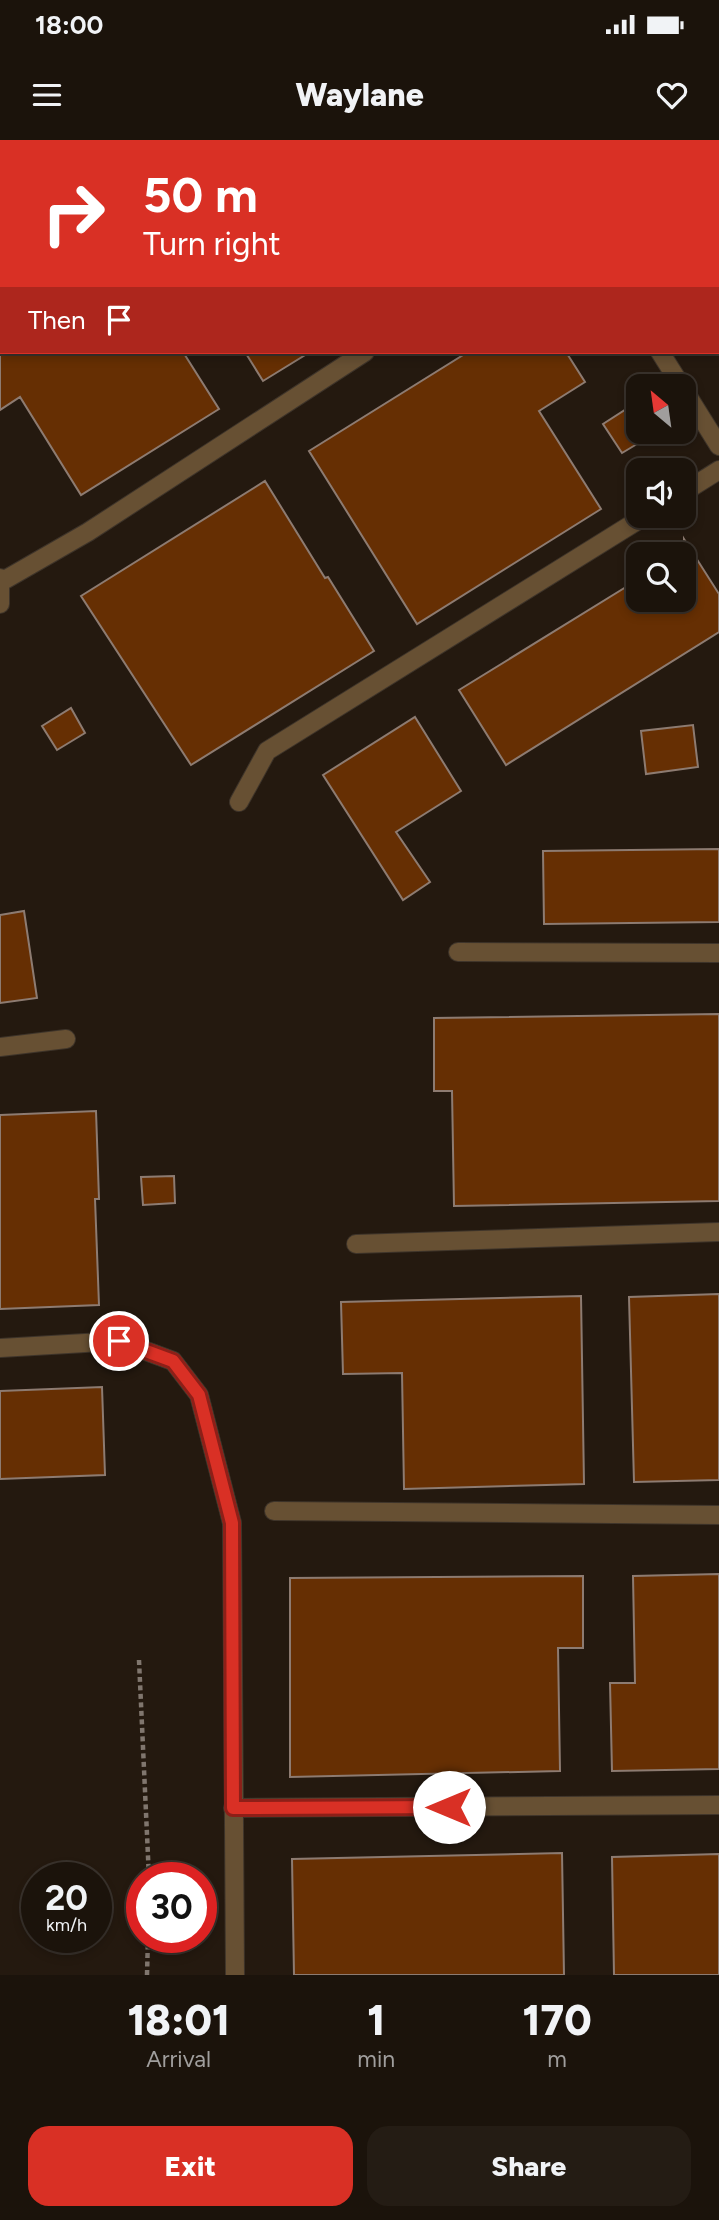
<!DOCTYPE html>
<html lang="en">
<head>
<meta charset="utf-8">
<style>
  :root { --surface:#1b130b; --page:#241c14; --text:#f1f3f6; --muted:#a09e9d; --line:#39322c; --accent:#d93025 }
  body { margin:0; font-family:Figtree,sans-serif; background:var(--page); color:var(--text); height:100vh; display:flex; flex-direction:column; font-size:26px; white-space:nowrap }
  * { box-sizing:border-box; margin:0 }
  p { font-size:23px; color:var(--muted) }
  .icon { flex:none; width:38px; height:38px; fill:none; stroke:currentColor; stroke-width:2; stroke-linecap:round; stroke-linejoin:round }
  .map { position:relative; height:1835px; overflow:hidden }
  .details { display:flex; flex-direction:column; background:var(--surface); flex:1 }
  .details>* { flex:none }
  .top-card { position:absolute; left:0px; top:0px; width:719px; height:214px; box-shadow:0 4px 10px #0003,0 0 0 2px var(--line); background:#d93025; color:#fff; overflow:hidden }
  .needle { width:46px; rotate:331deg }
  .tools { position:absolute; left:626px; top:234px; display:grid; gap:14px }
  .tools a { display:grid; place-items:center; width:70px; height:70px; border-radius:14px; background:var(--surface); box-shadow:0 4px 10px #0003,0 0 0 2px var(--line); font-size:35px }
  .speed { position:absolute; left:21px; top:1722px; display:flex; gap:14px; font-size:35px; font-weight:700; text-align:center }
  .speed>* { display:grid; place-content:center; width:91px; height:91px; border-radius:50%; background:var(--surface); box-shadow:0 4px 10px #0003,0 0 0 2px var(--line); line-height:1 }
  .speed small { font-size:18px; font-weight:400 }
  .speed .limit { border:10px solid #d22; background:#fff; color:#111 }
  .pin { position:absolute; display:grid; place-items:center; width:60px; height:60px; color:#fff; margin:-30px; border:4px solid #fff; border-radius:50%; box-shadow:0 2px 7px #0007 }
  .me { position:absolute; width:77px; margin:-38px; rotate:270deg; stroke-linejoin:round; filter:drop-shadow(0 0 5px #0008) }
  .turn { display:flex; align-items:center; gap:24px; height:147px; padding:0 28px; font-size:32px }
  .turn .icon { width:91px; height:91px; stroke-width:2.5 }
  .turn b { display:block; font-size:49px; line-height:60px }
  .then { display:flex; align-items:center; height:66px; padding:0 28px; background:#0003; gap:14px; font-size:26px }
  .eta { display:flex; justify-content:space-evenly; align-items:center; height:119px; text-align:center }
  .eta b { font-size:42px; font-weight:800; line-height:49px }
  .primary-button { display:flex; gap:14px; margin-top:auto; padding:14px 28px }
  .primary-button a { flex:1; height:80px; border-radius:21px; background:var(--accent); color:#fff; font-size:28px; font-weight:800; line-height:80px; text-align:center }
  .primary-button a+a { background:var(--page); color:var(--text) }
  .status { display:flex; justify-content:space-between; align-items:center; height:49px; padding:0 35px; background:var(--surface); direction:ltr }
  .status svg { height:19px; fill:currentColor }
  header { display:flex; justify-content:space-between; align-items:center; height:91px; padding:0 28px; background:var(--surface); font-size:32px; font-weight:800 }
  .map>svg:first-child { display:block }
  .building { fill:#662f03; stroke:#8d7b71; stroke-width:2 }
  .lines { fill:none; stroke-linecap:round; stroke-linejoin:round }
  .minor-casing { stroke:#3e342a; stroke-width:20 }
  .major-casing { stroke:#3e342a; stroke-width:20 }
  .path { stroke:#80766e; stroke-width:4.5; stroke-dasharray:5 3.5; stroke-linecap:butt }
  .minor { stroke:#675033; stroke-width:18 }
  .major { stroke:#b38544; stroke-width:18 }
  .route-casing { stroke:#8d1f18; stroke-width:18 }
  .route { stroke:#d93025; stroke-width:12 }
</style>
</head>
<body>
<div class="status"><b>18:00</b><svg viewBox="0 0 49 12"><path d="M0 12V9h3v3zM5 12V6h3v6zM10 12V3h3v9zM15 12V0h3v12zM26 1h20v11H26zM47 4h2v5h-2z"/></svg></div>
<header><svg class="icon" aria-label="menu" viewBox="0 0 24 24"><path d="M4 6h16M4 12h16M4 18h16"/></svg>Waylane<svg class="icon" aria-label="heart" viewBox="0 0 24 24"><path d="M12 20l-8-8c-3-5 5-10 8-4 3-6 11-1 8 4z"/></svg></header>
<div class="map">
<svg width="719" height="1835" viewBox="0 0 719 1835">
  <rect width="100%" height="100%" fill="#24190f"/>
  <path class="building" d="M0,212H183L219,269L81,355L20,257L0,270Z
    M245,212H310L263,241Z
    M468,212H566L585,242L539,271L601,369L417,484L309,311Z
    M628,268L639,285V292H643L647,298L622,313L603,284Z
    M265,341L325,438L328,437L374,511L191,625L81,456Z
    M684,399L719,454V492L506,625L459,550L639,439V460H684Z
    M71,568L85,593L57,610L42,586Z
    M415,577L461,651L396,692L430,742L403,760L323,635Z
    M693,585L698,627L646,634L641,591Z
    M719,709V782L544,784L543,711Z
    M24,771L37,858L0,863V775Z
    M719,874V1061L454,1066L452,951H434V878Z
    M96,971L99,1059H95L99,1165L0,1169V975Z
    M174,1036L175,1063L143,1065L141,1037Z
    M719,1154V1340L634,1342L629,1157Z
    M581,1156L584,1344L404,1349L402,1233L343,1234L341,1162Z
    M102,1247L105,1335L0,1339V1251Z
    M719,1434V1629L612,1631L610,1543H635L633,1436Z
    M583,1436V1508H558L560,1631L290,1637V1438Z
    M562,1713L564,1835H294L292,1719Z
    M719,1714V1835H614L612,1717Z"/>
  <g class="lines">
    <defs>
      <path id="minor" d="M518,0L519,2
        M158,2L161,0
        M0,110L2,109
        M660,212L682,247
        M684,250L719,306
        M684,352L719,330
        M0,438V464
        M1,442L88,392L365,212
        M239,662L267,611L645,376
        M458,812L719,813
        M0,907L66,899
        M356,1104L719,1092
        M0,1208L119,1201L173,1221L199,1255L232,1383L235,1835
        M274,1371L719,1375
        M233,1668L719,1665"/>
      <path id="major" d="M695,0L697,2
        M718,34L719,36"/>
    </defs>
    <use href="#minor" class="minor-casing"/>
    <use href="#major" class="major-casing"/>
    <path class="path" d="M139,1520L149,1738
      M147,1835L148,1797"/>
    <use href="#minor" class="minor"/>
    <use href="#major" class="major"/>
  </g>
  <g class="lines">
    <defs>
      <path id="route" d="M119,1201L173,1221L199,1255L232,1383L233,1668L449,1667"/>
    </defs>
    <use href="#route" class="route-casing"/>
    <use href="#route" class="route"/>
  </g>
</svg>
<div class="tools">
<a><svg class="needle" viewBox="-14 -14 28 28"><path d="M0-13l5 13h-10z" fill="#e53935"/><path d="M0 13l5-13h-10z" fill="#a09e9d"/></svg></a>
<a><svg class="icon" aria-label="sound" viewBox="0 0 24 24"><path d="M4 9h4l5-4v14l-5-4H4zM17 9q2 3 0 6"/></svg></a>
<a><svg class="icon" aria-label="search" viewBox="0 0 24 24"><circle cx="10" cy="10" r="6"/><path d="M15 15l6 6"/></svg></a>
</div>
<div class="speed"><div>20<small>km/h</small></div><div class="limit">30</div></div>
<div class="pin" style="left:119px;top:1201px;background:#d93025"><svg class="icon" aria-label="arrive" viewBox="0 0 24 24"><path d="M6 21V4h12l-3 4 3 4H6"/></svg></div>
<svg class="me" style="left:449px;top:1667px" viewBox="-20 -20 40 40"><circle r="19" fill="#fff"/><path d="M0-13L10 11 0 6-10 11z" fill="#d93025"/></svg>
<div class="top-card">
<div class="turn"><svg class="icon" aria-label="right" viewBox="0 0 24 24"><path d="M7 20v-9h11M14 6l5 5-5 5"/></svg><div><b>50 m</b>Turn right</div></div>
<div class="then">Then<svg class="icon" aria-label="arrive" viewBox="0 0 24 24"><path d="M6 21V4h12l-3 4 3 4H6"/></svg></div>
</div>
</div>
<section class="details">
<div class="eta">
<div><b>18:01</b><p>Arrival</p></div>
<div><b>1</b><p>min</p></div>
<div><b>170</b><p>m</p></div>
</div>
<div class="primary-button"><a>Exit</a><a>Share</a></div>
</section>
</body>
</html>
